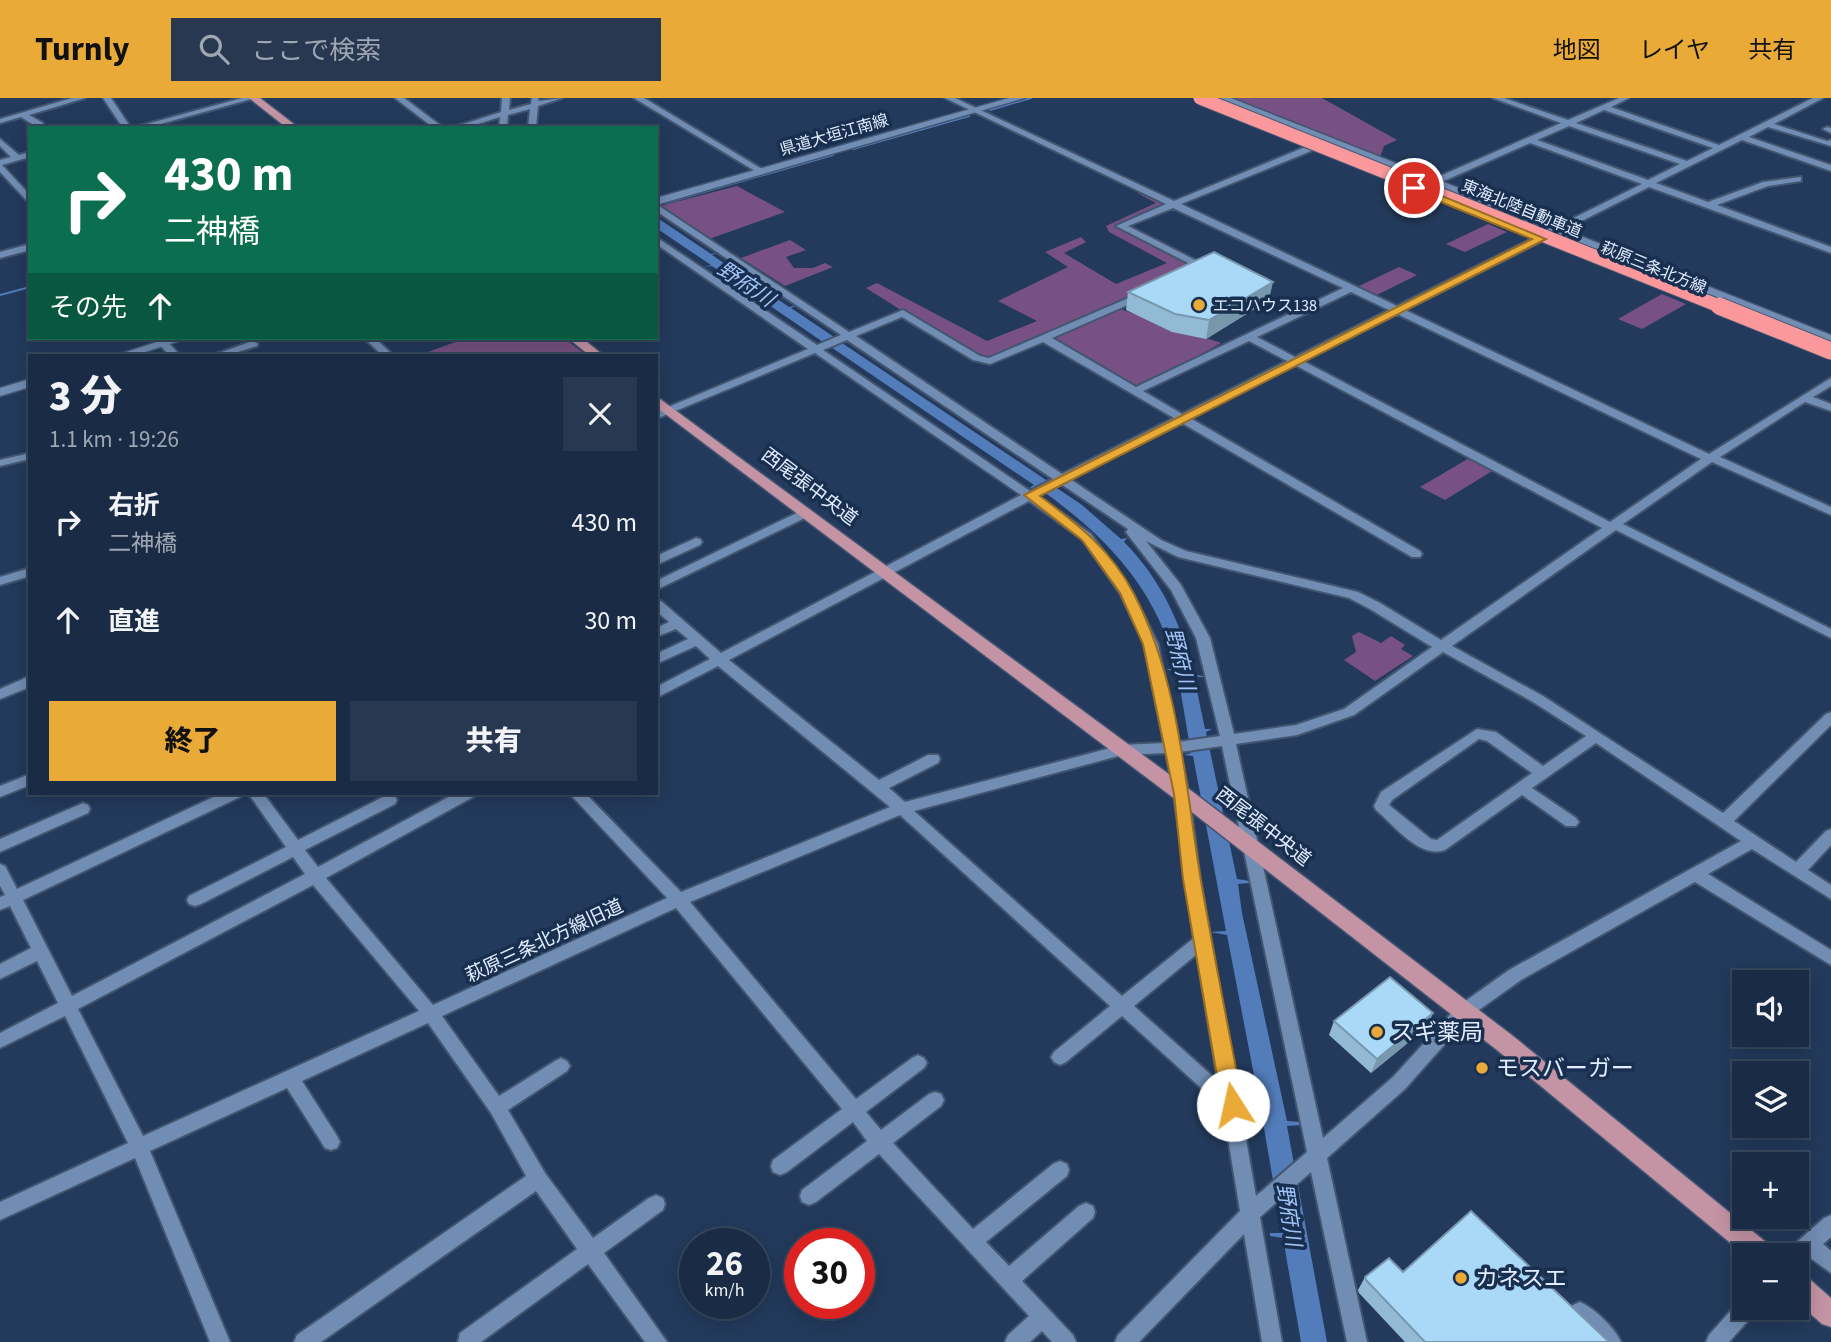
<!DOCTYPE html>
<html lang="ja">
<head>
<meta charset="utf-8">
<style>
  :root { --surface:#1a2c45; --page:#273850; --text:#f1f3f6; --muted:#9fa7b3; --line:#38485e; --accent:#e9aa38 }
  body { margin:0; font-family:"Source Sans 3","Noto Sans JP",sans-serif; background:var(--page); color:var(--text); height:100vh; display:flex; flex-direction:column; font-size:26px; white-space:nowrap }
  * { box-sizing:border-box; margin:0 }
  p { font-size:23px; color:var(--muted) }
  .icon { flex:none; width:38px; height:38px; fill:none; stroke:currentColor; stroke-width:2; stroke-linecap:round; stroke-linejoin:round }
  .map { position:relative; flex:1; overflow:hidden }
  .drawer { position:absolute; left:28px; top:256px; width:630px; height:441px; display:flex; flex-direction:column; background:var(--surface); border-radius:0px; box-shadow:0 4px 18px #0003,0 0 0 2px var(--line) }
  .drawer>* { flex:none }
  .banner { position:absolute; left:28px; top:28px; width:630px; height:214px; border-radius:0px; box-shadow:0 4px 18px #0003,0 0 0 2px var(--line); background:#0b6e4f; color:#fff; overflow:hidden }
  .fabs { position:absolute; left:1732px; top:872px; display:grid; gap:14px }
  .fabs a { display:grid; place-items:center; width:77px; height:77px; border-radius:0px; background:var(--surface); box-shadow:0 4px 18px #0003,0 0 0 2px var(--line); font-size:35px }
  .speed { position:absolute; left:679px; top:1130px; display:flex; gap:14px; font-size:35px; font-weight:700; text-align:center }
  .speed>* { display:grid; place-content:center; width:91px; height:91px; border-radius:50%; background:var(--surface); box-shadow:0 4px 18px #0003,0 0 0 2px var(--line); line-height:1 }
  .speed small { font-size:18px; font-weight:400 }
  .speed .limit { border:10px solid #d22; background:#fff; color:#111 }
  .pin { position:absolute; display:grid; place-items:center; width:60px; height:60px; color:#fff; margin:-30px; border:4px solid #fff; border-radius:50%; box-shadow:0 2px 7px #0007 }
  .me { position:absolute; width:77px; margin:-38px; rotate:350deg; stroke-linejoin:round; filter:drop-shadow(0 0 5px #0008) }
  .turn { display:flex; align-items:center; gap:24px; height:147px; padding:0 21px; font-size:32px }
  .turn .icon { width:91px; height:91px; stroke-width:2.5 }
  .turn b { display:block; font-size:49px; line-height:60px }
  .then { display:flex; align-items:center; height:66px; padding:0 21px; background:#0003; gap:14px; font-size:26px }
  .round { display:grid; place-items:center; flex:none; width:74px; height:74px; border-radius:0px; background:var(--page) }
  .head { display:flex; align-items:center; justify-content:space-between; height:119px; padding:0 21px }
  h1 { font-size:42px; font-weight:800; line-height:52px }
  .button { display:flex; gap:14px; margin-top:auto; padding:14px 21px }
  .button a { flex:1; height:80px; border-radius:0px; background:var(--accent); color:#111; font-size:28px; font-weight:800; line-height:80px; text-align:center }
  .button a+a { background:var(--page); color:var(--text) }
  ul { padding:0; list-style:none }
  li { display:flex; align-items:center; gap:21px; height:98px; padding:0 21px }
  li div { flex:1 }
  li b { display:block; font-size:26px }
  li em { font-style:normal }
  header { display:flex; align-items:center; gap:42px; box-sizing:border-box; height:98px; padding:0 35px; background:var(--accent); color:#111 }
  header strong { font-size:33px }
  nav { display:flex; gap:38px; margin-inline-start:auto; font-size:24px }
  .search { width:490px; height:63px; background:var(--page); display:flex; align-items:center; gap:18px; box-sizing:border-box; padding:0 24px; border-radius:0px; color:var(--muted); font-size:26px }
  .map>svg:first-child { display:block }
  .green { fill:#775183 }
  .water { fill:#527cba }
  .lines { fill:none; stroke-linecap:round; stroke-linejoin:round }
  .stream { stroke:#527cba; stroke-width:2 }
  .street-casing { stroke:#425571; stroke-width:4 }
  .secondary-casing { stroke:#425571; stroke-width:3 }
  .primary-casing { stroke:#425571; stroke-width:3 }
  .street { fill:#728db3; fill-rule:evenodd }
  .secondary { fill:#728db3; fill-rule:evenodd }
  .primary { fill:#c494a5; fill-rule:evenodd }
  .highway-bridge-far1-casing { stroke:#425571; stroke-width:15; stroke-linecap:butt }
  .highway-bridge-casing { stroke:#425571; stroke-width:19; stroke-linecap:butt }
  .highway-bridge-far1 { stroke:#fa989c; stroke-width:13 }
  .highway-bridge { stroke:#fa989c; stroke-width:17 }
  .wall { fill:#92bad4 }
  .shaded-wall { fill:#7797ad }
  .building { fill:#aad8f7; stroke:#7797ad; stroke-width:2 }
  .route { fill:#e9aa38; stroke:#976e24; stroke-width:2 }
  .poi-dot { fill:#e9aa38; stroke:#192f50; stroke-width:2.5 }
  .labels { text-anchor:middle; stroke-width:7; stroke-linejoin:round; paint-order:stroke }
  .far-street-label { font-size:16px; fill:#e1edfe; stroke:#192f50 }
  .far-poi-label { font-size:16px; fill:#e1edfe; stroke:#192f50; text-anchor:start }
  .street-label { font-size:19px; fill:#e1edfe; stroke:#192f50 }
  .water-label { font-size:21px; font-style:italic; fill:#a2c5f8; stroke:#192f50 }
  .near-poi-label { font-size:23px; fill:#e1edfe; stroke:#192f50; text-anchor:start }
</style>
</head>
<body>
<header>
<strong>Turnly</strong>
<div class="search"><svg class="icon" aria-label="search" viewBox="0 0 24 24"><circle cx="10" cy="10" r="6"/><path d="M15 15l6 6"/></svg>ここで検索</div>
<nav><a>地図</a><a>レイヤ</a><a>共有</a></nav>
</header>
<div class="map">
<svg width="1831" height="1244" viewBox="0 0 1831 1244">
  <rect width="100%" height="100%" fill="#233a5c"/>
  <path class="green" d="M1234,0H1322L1397,42L1384,48L1380,59Z
    M737,88L785,114L709,141L656,109Z
    M1137,95L1168,104L1122,128L1198,167L994,261L977,260L866,190L877,185L987,243L1037,223L998,203L1068,169L1045,154L1081,139L1086,144L1064,155L1116,186L1167,165L1109,134L1106,128L1156,105Z
    M1488,126L1507,134L1465,154L1446,146Z
    M790,142L806,152L786,159L794,170H813L825,165L833,169L785,188L741,160Z
    M1399,169L1417,177L1375,198L1357,189Z
    M1662,196L1686,206L1642,231L1618,221Z
    M1114,209L1221,245L1135,293L1047,242Z
    M466,240H564L586,257H420Z
    M1471,359L1497,370L1445,402L1420,389Z
    M1359,534L1381,545L1391,538L1405,547L1401,551L1413,558L1375,583L1344,562L1356,554L1352,538Z"/>
  <path class="water" d="M656,119L711,156L717,155L712,157L728,168L735,167L730,169L789,209L797,207L791,210L834,239L843,238L836,241L1046,382L1055,380L1048,384L1082,407L1121,441L1127,440L1124,444C1160,480 1182,526 1193,576L1207,579H1194L1205,631H1212L1206,634L1237,781L1250,783V785L1238,786L1242,815L1287,1023L1301,1024L1302,1027L1287,1028L1327,1244H1301L1283,1140L1270,1138V1135H1282L1260,1007L1243,1006V1003H1259L1227,837L1210,834L1226,833L1193,658L1184,657L1191,655L1177,572H1166L1176,569C1155,488 1104,436 1037,389L1028,391L1034,387L825,245L817,247L823,244L712,168L704,169L711,167L656,130Z"/>
  <g class="lines">
    <path class="stream" d="M990,12L1031,0
      M853,51L969,18
      M666,105L833,57
      M0,197L30,189"/>
    <defs>
      <path id="street" d="M72,0H85L29,17L43,25V29H37L21,19L0,25V21Z
        M103,0H111L131,30H123Z
        M242,0H255L146,30H132Z
        M395,0H404L444,30H434Z
        M502,0H510L509,12L531,6L532,0H538L539,3L562,0L538,8L536,30H528L530,11L508,17L507,30H499L500,19L465,30H451L501,14Z
        M634,0H644L767,74L760,76Z
        M945,0H955L1174,103L1310,47H1316V51L1181,106L1397,208L1642,86L1530,45L1437,86H1431V82L1561,25L1493,0H1504L1568,22L1619,0H1629L1611,9L1719,47L1813,0H1823L1774,26L1827,43L1831,42V48L1768,29L1749,39L1831,67V73L1742,42L1656,85L1708,104L1763,84L1801,79V83L1768,88L1717,107L1831,149V155L1649,89L1405,212L1709,356L1831,280V288L1813,299L1831,306V313L1805,304L1720,359L1831,409V417L1712,364L1623,426L1831,531V540L1616,432L1452,548L1543,598L1723,715L1826,616L1831,614V627L1734,723L1796,764L1826,733L1831,731V747L1808,772L1831,787V801L1752,751L1708,776L1831,852V867L1695,784L1521,882L1469,919L1405,991L1327,1060L1367,1244H1347L1311,1074L1260,1119L1282,1244H1262L1244,1136L1139,1244H1115L1118,1237L1240,1113L1223,1010L1122,918L1066,964L1060,967L1054,964L1051,959L1054,954L1110,908L900,717L690,804L856,1001L912,960L918,957L924,960L927,965L924,970L866,1014L881,1032L929,996L935,994L941,996L944,1002L941,1008L893,1045L973,1131L1053,1066L1060,1063L1067,1066L1069,1072L1067,1078L986,1144L1009,1168L1079,1108L1086,1105L1093,1108L1095,1114L1093,1120L1022,1183L1073,1237L1076,1244H1052L1042,1233L1030,1244H1005L1008,1237L1029,1218L879,1056L816,1104L809,1107L802,1104L800,1098L802,1092L867,1043L853,1024L787,1074L780,1077L773,1074L771,1068L773,1062L842,1011L676,810L442,918L499,998L555,963L561,960L567,963L570,968L567,973L508,1012L545,1075L593,1140L649,1100L656,1097L663,1100L665,1106L663,1112L604,1155L667,1244H645L588,1166L481,1244H458L460,1235L577,1151L536,1093L321,1244H294L297,1237L526,1078L491,1015L428,925L302,983L337,1038L340,1044L337,1050L331,1052L325,1050L287,990L150,1053L230,1244H210L135,1060L0,1122V1104L128,1045L65,918L0,950V935L58,905L37,863L0,881V866L31,850L10,808L0,812V799L5,797L0,788V766L5,768L17,791L222,695H242L240,699L23,802L72,898L305,776L293,759L201,806L195,808L189,806L187,802L189,798L286,749L248,695H263L298,742L385,698H395L397,702L395,706L305,752L318,769L456,695H475L473,699L326,780L433,907L667,800L569,695H585L681,794L890,709L718,568L656,600V589L710,561L696,548L656,566V556L688,541L676,531L656,539V530L669,524L656,513V502L661,503L721,555L1021,397L815,255L656,321V314L808,251L656,146V139L817,247L841,237L656,113V106L849,234L903,212L980,258L989,260L1140,195H1146V199L1052,240L1136,289L1343,190L1173,110L1128,128L1201,165L1202,174L1190,176L1188,174L1194,171V168L1116,128L1166,106ZM1604,12L1713,50L1687,63L1576,25ZM1569,28L1680,66L1648,82L1537,42ZM1351,194L1389,212L1295,259L1257,239ZM1397,216L1701,361L1610,424L1303,263ZM902,219L973,262L990,266L1043,244L1174,320L1062,376L856,238ZM847,242L1053,381L1030,393L823,252ZM1249,243L1287,263L1182,316L1143,293ZM1295,267L1602,430L1441,542L1380,505L1358,494L1186,453L1161,442L1070,381L1182,325L1412,459H1420L1422,456L1420,453L1190,320ZM1061,386L1128,431L1126,434L1128,437L1171,492L1196,540L1220,638L1178,644L1158,546L1132,494L1091,436L1038,398ZM1029,403L1083,442L1120,495L1144,546L1164,645L1122,647L905,704L889,690L938,665L940,661L938,657H928L879,682L729,562ZM1146,443L1178,459L1349,500L1370,511L1432,549L1344,611L1296,627L1234,636L1210,540L1181,487ZM1443,554L1533,604L1586,638L1543,668L1496,634L1477,631L1381,694L1374,708L1376,712C1394,727 1419,761 1445,752L1522,697L1566,728H1576L1579,724L1576,720L1532,690L1596,645L1741,743L1509,872L1457,909L1393,979L1323,1040L1236,646L1297,637L1354,617ZM1479,641L1487,643L1532,675L1437,742L1431,741L1389,707L1392,702ZM1222,648L1307,1054L1256,1098L1200,781L1189,696L1180,654ZM1166,655C1179,716 1184,778 1194,840L1122,898L914,713L1122,657ZM313,787L419,913L143,1038L78,911ZM1197,856L1218,983L1134,908Z
        M1827,29L1831,30V35L1823,31Z
        M0,41L19,57L30,54V59L2,67L30,97V106L0,74V62L11,59L0,48Z
        M30,146V152L0,160V154Z
        M153,240H164L180,257H169Z
        M364,240H375L393,257H382Z
        M253,243L258,246L257,248L228,257H213Z
        M30,355V361L0,368V362Z
        M805,411L811,415L809,418L656,492V483Z
        M696,440L700,441L702,444L700,447L656,467V458Z
        M30,470V478L0,487V479Z
        M30,578V589L0,601V591Z
        M30,676V687L0,699V688Z
        M83,705L88,707L90,711L88,715L0,754V741Z
        M1831,1117V1139L1823,1146L1831,1153V1175L1809,1159L1797,1166V1157H1787L1790,1150L1824,1120Z
        M1745,1200V1209H1757L1754,1216L1729,1244H1706L1709,1237L1740,1202Z
        M1580,1204C1594,1210 1615,1230 1621,1244H1596L1573,1221L1570,1214L1573,1207Z"/>
      <path id="secondary" d="M1009,0H1025L656,107V100Z
        M1217,0H1231L1831,237V245Z
        M169,240H188L136,257H117Z
        M30,281V289L0,298V290Z"/>
      <path id="primary" d="M249,0H260L299,30H287Z
        M568,240H582L603,257H589Z
        M656,298L1189,691L1513,938L1772,1149L1775,1157H1745L1497,952L1175,701L656,309Z
        M1797,1175L1806,1178L1831,1200V1229L1822,1226L1797,1204Z"/>
    </defs>
    <use href="#street" class="street-casing"/>
    <use href="#secondary" class="secondary-casing"/>
    <use href="#primary" class="primary-casing"/>
    <use href="#street" class="street"/>
    <use href="#secondary" class="secondary"/>
    <use href="#primary" class="primary"/>
    <defs>
      <path id="highway-bridge-far1" d="M1200,0L1724,210"/>
      <path id="highway-bridge" d="M1719,208L1831,253"/>
    </defs>
    <use href="#highway-bridge-far1" class="highway-bridge-far1-casing"/>
    <use href="#highway-bridge" class="highway-bridge-casing"/>
    <use href="#highway-bridge-far1" class="highway-bridge-far1"/>
    <use href="#highway-bridge" class="highway-bridge"/>
  </g>
  <path class="wall" d="M1128,194L1269,202L1206,241L1172,234L1126,212Z
    M1433,915L1426,930L1371,975L1329,937L1334,923Z
    M1403,1174L1607,1244H1405L1359,1195L1358,1192L1365,1179Z"/>
  <path class="shaded-wall" d="M1273,184L1269,202L1206,241L1209,222Z
    M1433,915L1426,930L1371,975L1377,961Z"/>
  <path class="building" d="M1214,154L1273,184L1209,222L1175,216L1128,194Z
    M1390,879L1433,915L1377,961L1334,923Z
    M1471,1113L1608,1243L1607,1244H1425L1366,1182L1365,1179L1389,1160L1403,1174Z"/>
  <path class="route" d="M1411,88H1418L1546,141L1040,398C1078,426 1112,453 1134,496C1180,584 1185,687 1201,783C1214,858 1229,933 1243,1007L1240,1014L1233,1017L1225,1014L1222,1007L1183,781L1174,696L1143,546L1120,495L1082,442L1024,397L1532,141L1411,92Z"/>
  <g class="poi-dot">
    <circle cx="1199" cy="207" r="7"/>
    <circle cx="1377" cy="934" r="7"/>
    <circle cx="1482" cy="970" r="7"/>
    <circle cx="1461" cy="1180" r="7"/>
  </g>
  <g class="labels">
    <g class="far-street-label">
      <text transform="translate(834 36) rotate(-16)" y="6">県道大垣江南線</text>
      <text transform="translate(1522 110) rotate(22)" y="6">東海北陸自動車道</text>
      <text transform="translate(1654 169) rotate(22)" y="6">萩原三条北方線</text>
    </g>
    <g class="far-poi-label">
      <text x="1213" y="213">エコハウス138</text>
    </g>
    <g class="street-label">
      <text transform="translate(810 388) rotate(37)" y="7">西尾張中央道</text>
      <text transform="translate(1264 728) rotate(38)" y="7">西尾張中央道</text>
      <text transform="translate(544 842) rotate(-25)" y="7">萩原三条北方線旧道</text>
    </g>
    <g class="water-label">
      <text transform="translate(746 186) rotate(34)" y="7">野府川</text>
      <text transform="translate(1180 561) rotate(76)" y="7">野府川</text>
      <text transform="translate(1289 1117) rotate(81)" y="7">野府川</text>
    </g>
    <g class="near-poi-label">
      <text x="1391" y="942">スギ薬局</text>
      <text x="1496" y="978">モスバーガー</text>
      <text x="1475" y="1188">カネスエ</text>
    </g>
  </g>
</svg>
<div class="fabs">
<a><svg class="icon" aria-label="sound" viewBox="0 0 24 24"><path d="M4 9h4l5-4v14l-5-4H4zM17 9q2 3 0 6"/></svg></a>
<a><svg class="icon" aria-label="layers" viewBox="0 0 24 24"><path d="M12 4l9 5-9 5-9-5zM3 14l9 5 9-5"/></svg></a>
<a>+</a>
<a>−</a>
</div>
<div class="speed"><div>26<small>km/h</small></div><div class="limit">30</div></div>
<div class="pin" style="left:1414px;top:90px;background:#d93025"><svg class="icon" aria-label="arrive" viewBox="0 0 24 24"><path d="M6 21V4h12l-3 4 3 4H6"/></svg></div>
<svg class="me" style="left:1233px;top:1007px" viewBox="-20 -20 40 40"><circle r="19" fill="#fff"/><path d="M0-13L10 11 0 6-10 11z" fill="#e9aa38"/></svg>
<div class="banner">
<div class="turn"><svg class="icon" aria-label="right" viewBox="0 0 24 24"><path d="M7 20v-9h11M14 6l5 5-5 5"/></svg><div><b>430 m</b>二神橋</div></div>
<div class="then">その先<svg class="icon" aria-label="ahead" viewBox="0 0 24 24"><path d="M12 20V5M6 11l6-6 6 6"/></svg></div>
</div>
<section class="drawer">
<div class="head"><div><h1>3 分</h1><p>1.1 km · 19:26</p></div><a class="round"><svg class="icon" aria-label="close" viewBox="0 0 24 24"><path d="M6 6l12 12M18 6L6 18"/></svg></a></div>
<ul>
<li><svg class="icon" aria-label="right" viewBox="0 0 24 24"><path d="M7 20v-9h11M14 6l5 5-5 5"/></svg><div><b>右折</b><p>二神橋</p></div><em>430 m</em></li>
<li><svg class="icon" aria-label="ahead" viewBox="0 0 24 24"><path d="M12 20V5M6 11l6-6 6 6"/></svg><div><b>直進</b></div><em>30 m</em></li>
</ul>
<div class="button"><a>終了</a><a>共有</a></div>
</section>
</div>
</body>
</html>
